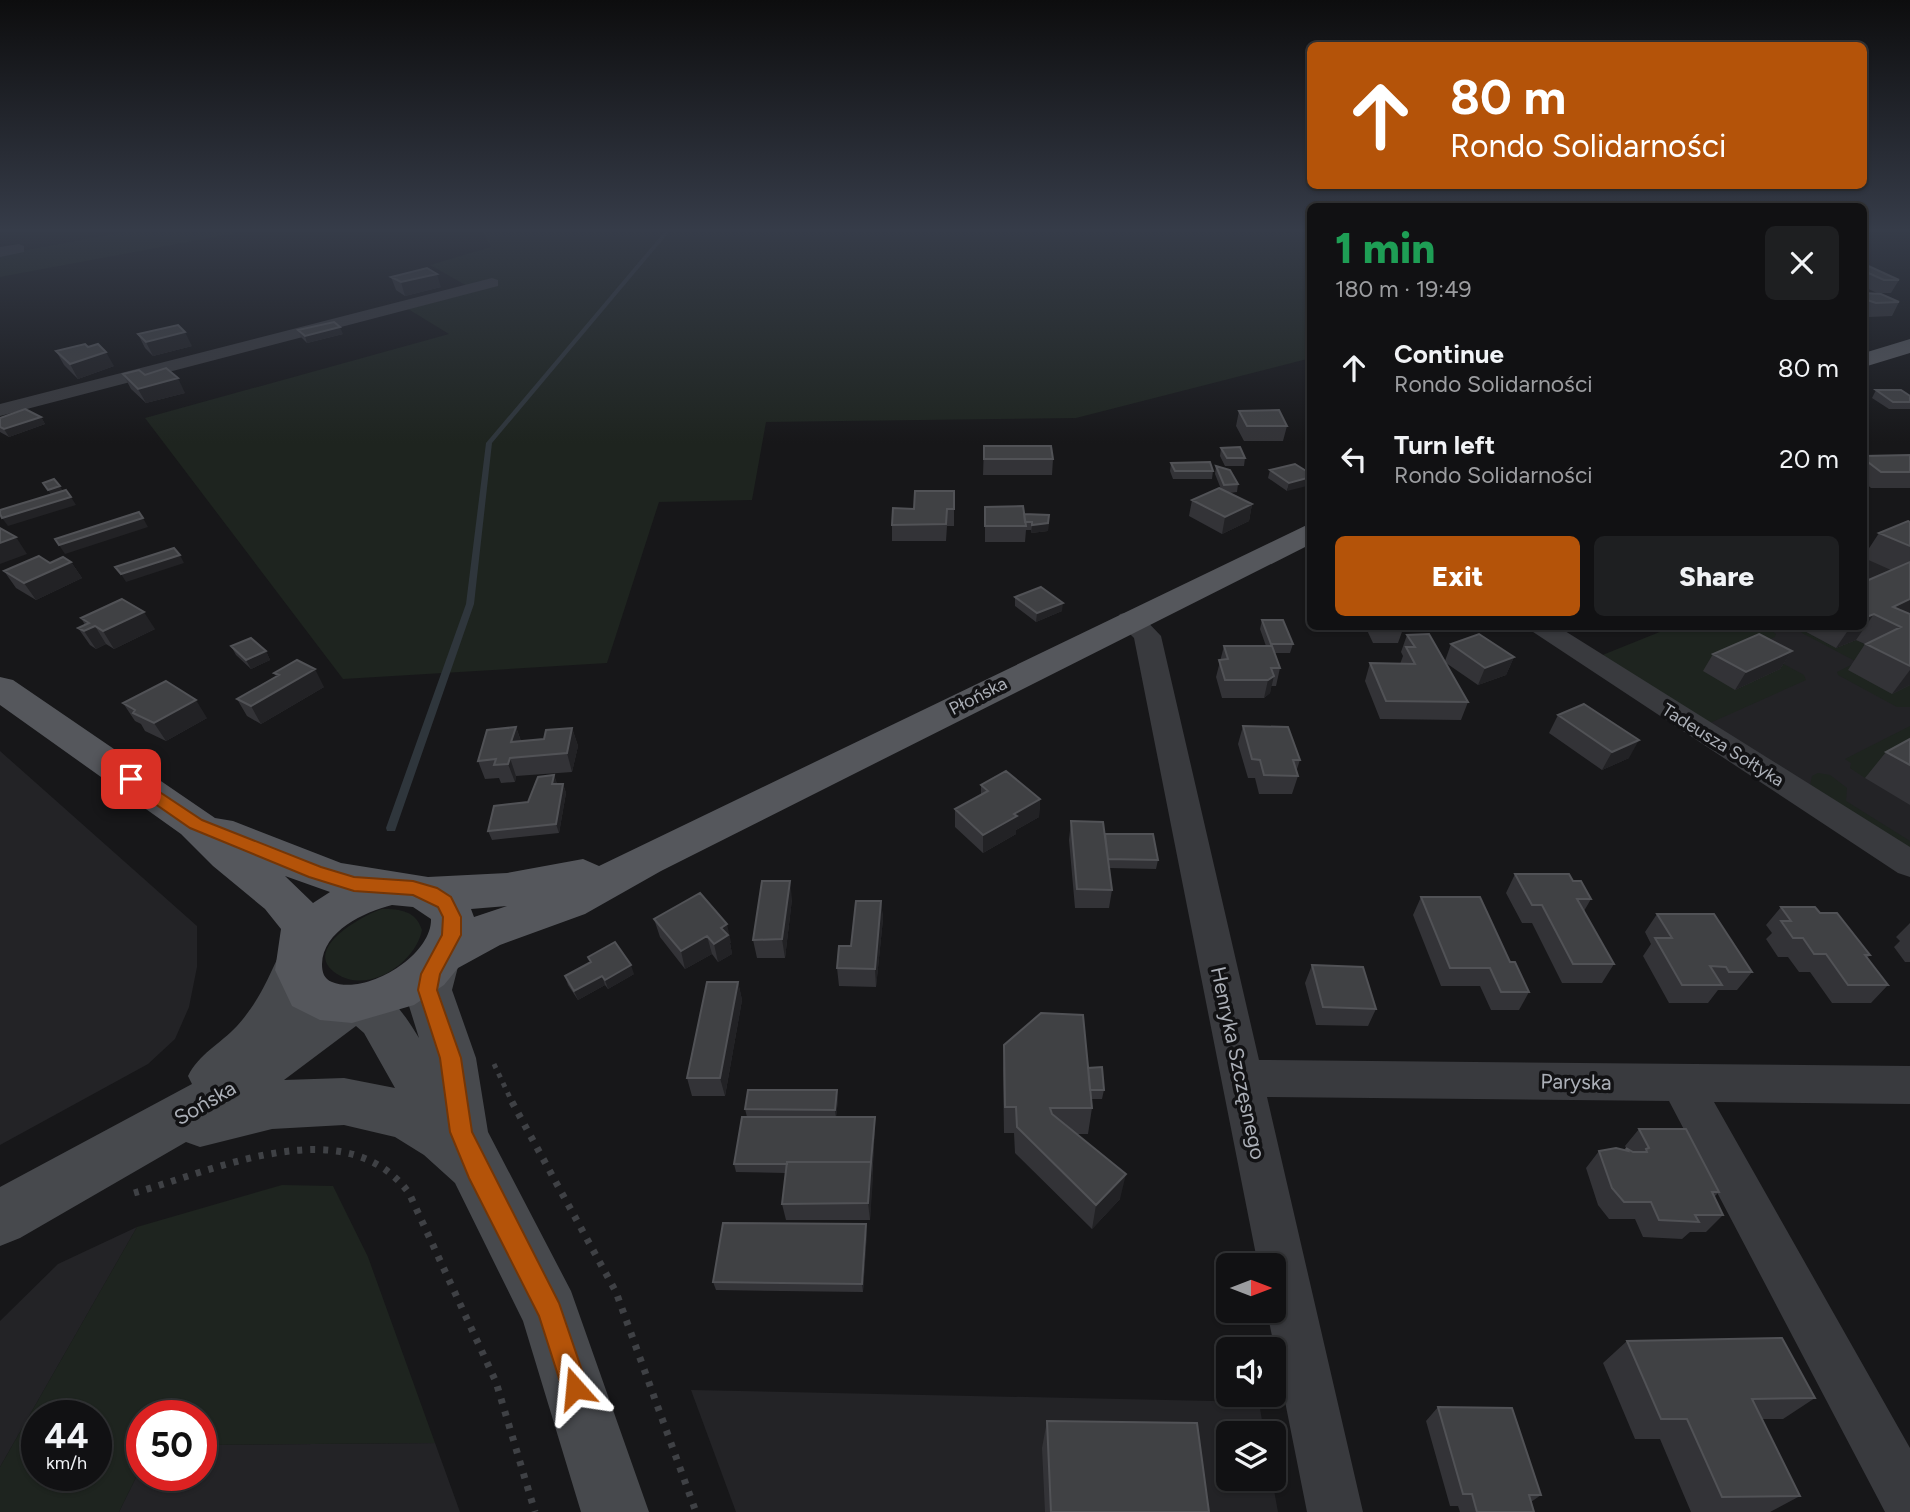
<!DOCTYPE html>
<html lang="en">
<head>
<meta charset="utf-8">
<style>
  :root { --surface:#111113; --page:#1e1f21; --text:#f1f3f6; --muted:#9c9da0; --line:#303133; --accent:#b45309 }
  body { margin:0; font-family:Figtree,sans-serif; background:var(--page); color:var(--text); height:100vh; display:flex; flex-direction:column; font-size:26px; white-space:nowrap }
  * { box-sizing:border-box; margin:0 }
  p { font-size:23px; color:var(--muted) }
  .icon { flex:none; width:38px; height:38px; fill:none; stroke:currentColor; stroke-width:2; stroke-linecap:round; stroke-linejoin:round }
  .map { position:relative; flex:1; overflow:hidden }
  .side { position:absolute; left:1307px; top:203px; width:560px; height:427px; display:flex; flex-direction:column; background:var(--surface); border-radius:10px; box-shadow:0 2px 5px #0004,0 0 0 2px var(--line) }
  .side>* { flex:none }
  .hud { position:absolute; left:1307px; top:42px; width:560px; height:147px; border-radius:10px; box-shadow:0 2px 5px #0004,0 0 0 2px var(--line); background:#b45309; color:#fff; overflow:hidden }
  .needle { width:46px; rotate:90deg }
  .fabs { position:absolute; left:1216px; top:1253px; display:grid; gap:14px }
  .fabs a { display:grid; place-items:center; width:70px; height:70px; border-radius:10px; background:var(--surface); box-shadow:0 2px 5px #0004,0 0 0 2px var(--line); font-size:35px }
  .speed { position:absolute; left:21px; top:1400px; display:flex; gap:14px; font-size:35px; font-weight:700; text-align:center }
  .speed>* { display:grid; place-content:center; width:91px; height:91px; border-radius:50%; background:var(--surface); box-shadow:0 2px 5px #0004,0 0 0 2px var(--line); line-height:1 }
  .speed small { font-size:18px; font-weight:400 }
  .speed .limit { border:10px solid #d22; background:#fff; color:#111 }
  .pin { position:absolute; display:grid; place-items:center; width:60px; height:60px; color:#fff; margin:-30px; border-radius:14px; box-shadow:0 4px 10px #0006 }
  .me { position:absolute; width:77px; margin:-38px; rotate:342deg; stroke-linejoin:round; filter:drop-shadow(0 0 5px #0008) }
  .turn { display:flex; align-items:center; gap:24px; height:147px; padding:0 28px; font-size:32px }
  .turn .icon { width:91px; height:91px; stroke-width:2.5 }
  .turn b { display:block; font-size:49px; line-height:60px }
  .round { display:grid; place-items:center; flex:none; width:74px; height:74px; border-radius:10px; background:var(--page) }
  .overview { display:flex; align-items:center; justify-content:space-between; height:119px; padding:0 28px }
  h1 { font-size:42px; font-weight:800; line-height:52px; color:#1e9e55 }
  .cta { display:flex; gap:14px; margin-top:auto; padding:14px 28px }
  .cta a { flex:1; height:80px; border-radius:10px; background:var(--accent); color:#fff; font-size:28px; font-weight:800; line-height:80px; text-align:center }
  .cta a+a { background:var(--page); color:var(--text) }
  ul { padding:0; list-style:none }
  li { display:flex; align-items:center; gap:21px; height:91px; padding:0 28px }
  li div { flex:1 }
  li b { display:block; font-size:26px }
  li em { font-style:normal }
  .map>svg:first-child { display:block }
  .built { fill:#232326 }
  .green { fill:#1e241f; fill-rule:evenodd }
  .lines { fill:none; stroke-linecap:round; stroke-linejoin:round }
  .stream { fill:#2f363c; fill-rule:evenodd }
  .path-far1 { stroke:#3f4145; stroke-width:5; stroke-dasharray:4.5 6; stroke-linecap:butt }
  .path { stroke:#3f4145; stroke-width:7; stroke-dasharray:5 8; stroke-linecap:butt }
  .street { fill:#393a3e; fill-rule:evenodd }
  .secondary { fill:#47494d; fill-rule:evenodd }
  .primary { fill:#55575c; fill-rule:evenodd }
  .wall { fill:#333337 }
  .shaded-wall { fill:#222225 }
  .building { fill:#404144; stroke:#515256; stroke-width:2 }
  .route { fill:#b45309; stroke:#753606; stroke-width:2 }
  .labels { text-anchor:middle; stroke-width:7; stroke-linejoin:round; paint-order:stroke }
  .street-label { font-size:18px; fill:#abafb7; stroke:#121214 }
  .near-street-label { font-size:21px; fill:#abafb7; stroke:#121214 }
</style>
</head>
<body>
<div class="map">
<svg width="1910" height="1512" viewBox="0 0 1910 1512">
  <rect width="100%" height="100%" fill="#171719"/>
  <path class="built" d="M1898,536L1910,541V848L1710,723L1672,627L1864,626V550Z
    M0,751L197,926V967L189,1007L175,1039L148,1064L0,1145Z
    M137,1227L0,1467V1321L58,1264Z
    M691,1390L1259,1402L1264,1433H1228V1479H1272L1278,1512H736Z
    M435,1443L460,1512H119L142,1465V1475H201V1445Z"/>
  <path class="green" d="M129,231H247L0,277V255Z
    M483,231H1311V358L1076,418L766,422L752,500L659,502L607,663L343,679L145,418L449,334L408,309L476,291L430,265L491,247Z
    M1672,627H1767L1776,634L1775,637L1752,647L1804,675L1806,680L1710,723L1600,656Z
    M1799,628L1836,648L1856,640L1883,653L1892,693L1910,685V707H1897L1838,675L1837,672L1857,662L1802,633Z
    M1910,726V755L1865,778L1850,768L1851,763L1845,759Z
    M1818,773L1830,775L1847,788L1846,801L1910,841V848L1810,786L1812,776Z
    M382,909C401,909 416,911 422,930C416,962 369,995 337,974C299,950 363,915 382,909Z
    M282,1185L333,1186L368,1257L435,1443L201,1445V1416H142V1465L119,1512H0V1467L137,1227ZM37,1416H96V1475H37Z"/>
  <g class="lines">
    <path class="stream" d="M665,231H670L492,443L474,604L396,828L395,831H387L386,828L466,604L486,443Z"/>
    <path class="path-far1" d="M494,1064L513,1104"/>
    <path class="path" d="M512,1102L616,1292L696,1512
      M134,1193C216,1170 346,1108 409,1193L496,1382L535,1512"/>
    <path class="street" d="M19,244L24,246V252L0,257V247Z
      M492,278L498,280V286L0,416V404Z
      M1130,612L1140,614L1161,636L1259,1060L1910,1066V1104L1714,1102L1910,1448V1512H1885L1669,1101L1267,1097L1363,1512H1307L1267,1311H1274V1265H1258L1134,638L1116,620L1120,614Z
      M1524,626H1557L1910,847V877L1898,873Z"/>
    <path class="secondary" d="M436,944L453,950L459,963L452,990L476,1058L488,1132L571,1291L649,1512H581L523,1321L455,1183L424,1155L395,1137L344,1125L272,1129L200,1147L186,1142L20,1238L0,1246V1187L192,1084L188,1076C199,1054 220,1044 237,1026C257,1004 267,981 279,955L296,950L313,955L319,969L302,1010C362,968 382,977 419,1038L404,990L419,950ZM356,1026L364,1033L395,1088L344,1078L284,1080Z"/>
    <path class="primary" d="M1910,339V353L1864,367V353Z
      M1311,523V544L661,871L585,914L500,945L458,968L444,985L414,1005L352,1023L320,1020L292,1006L275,970L281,929L265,909L213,866L181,834L0,705V677L13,680L215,818L233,821L341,863L428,877L507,873L583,859L599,866ZM285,876L330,892L313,903ZM392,905L413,907L431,919C432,956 366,996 332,982C324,979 322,972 322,964C323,931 364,912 392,905ZM507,906L474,917L471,909Z"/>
  </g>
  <path class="wall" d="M1864,264L1899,280L1891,293H1877L1864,287Z
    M391,277L441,287L405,296L396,290Z
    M1864,293L1899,302L1892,316L1869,317L1864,315Z
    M298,330L343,334L307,343L301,337Z
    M138,334L192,346L153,356L145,348Z
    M56,351L114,366L78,379L64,365Z
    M123,374L145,375L185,393L146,403L131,389Z
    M1876,390L1910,396V409H1889L1872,398Z
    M1239,411L1287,426L1283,441H1244L1236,426Z
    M41,417L45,424L9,437L0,432V418Z
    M984,446L1053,459L1052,475H983Z
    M1221,448L1245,458L1244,466H1225L1220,456Z
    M1910,455V488H1871L1864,482V456Z
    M1171,463L1213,471L1212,479H1173L1170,471Z
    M1295,464L1287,491L1268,478L1270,470Z
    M1216,466L1238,484L1237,492L1229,493L1252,504L1249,521L1222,534L1189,516L1192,500L1221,489L1215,474Z
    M954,491V526H947L946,541H892V525L914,509Z
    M985,507L1024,514L1049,515L1048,531L1031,533V530H1026L1025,542H985Z
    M1910,522V685L1892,694L1848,670L1865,644L1856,640L1836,648L1799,628L1800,626H1864L1891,570L1864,558V556L1879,533Z
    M71,562L82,578L36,600L16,588L4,571L50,563Z
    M1015,597L1062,611L1036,622L1015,606Z
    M81,618L155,629L114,649L106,644L96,649L90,645L78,628L85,625Z
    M1262,620L1293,644L1290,653H1275L1280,668L1276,686H1271L1270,693L1264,698H1222L1216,677L1224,646H1266L1260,629Z
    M1365,626H1436L1435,632L1403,629L1398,643H1373Z
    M1407,635L1445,661L1451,644L1514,657L1506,675L1478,685L1446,663L1468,702L1461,720L1380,719L1365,681L1370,663L1400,664L1403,656L1401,652Z
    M231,646L266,651L270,660L251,669L236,655Z
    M1792,651L1780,669L1735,690L1703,671L1713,654Z
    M274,673L324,687L261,724L247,716L237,699L276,676Z
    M123,703L207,718L166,741L145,731L141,724L135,721Z
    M1558,715L1629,758L1602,770L1549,733Z
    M1243,726L1300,760L1296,772L1298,776L1292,794H1259L1255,778H1248L1238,744Z
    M516,727L521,741L544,739L572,728L578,746L572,772L516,776L515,782L501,783L499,778L485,779L478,761Z
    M1910,739V805L1865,778L1886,752Z
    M554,775L557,784H563L566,793L559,833L492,840L488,831L528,802Z
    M981,785L1040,799L1039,817L1016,830V834L983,853L955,827V809L981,795Z
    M1071,821L1105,834L1158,860L1156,869L1109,868L1112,890L1109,908H1075L1069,840Z
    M1515,874L1573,881L1591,899L1584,911L1614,964L1602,983H1562L1532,923H1522L1506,893Z
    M1421,897L1510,962L1529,992L1519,1010H1491L1480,986H1441L1413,915Z
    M792,899L785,958H757L753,940Z
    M881,901L883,919L876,987L839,986L837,968Z
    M1781,907L1820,913L1870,955L1867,958L1888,985L1871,1003H1832L1810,972H1799L1788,957H1778L1766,939L1772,933L1766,925Z
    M1657,914L1752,972L1737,990H1718L1708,1003H1669L1643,956L1651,944L1645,932Z
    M654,919L731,942L730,943L732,954L718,962L712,954L685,969L660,937Z
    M1910,923V962H1905L1894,947L1900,941L1896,937Z
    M588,957L634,974L608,989L605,985L578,1000L568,985L565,976L590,962Z
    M1312,965L1376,1009L1368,1026L1316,1025L1305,983Z
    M738,982L742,1000L725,1096H692L687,1078Z
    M1004,1045L1088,1068L1104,1090L1102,1099H1091L1092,1108L1088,1134H1076L1120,1199L1092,1229L1015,1153L1014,1133H1004L1003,1071Z
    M838,1099L836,1117L875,1126L870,1220H786L782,1204L786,1173L736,1172L734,1164L747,1117L745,1109Z
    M1639,1129L1719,1192L1714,1197L1723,1215L1706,1232H1690L1682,1239L1643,1237L1635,1219H1609L1598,1205L1586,1168L1599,1151L1624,1150L1626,1148L1625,1146Z
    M867,1232L863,1292L716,1290L713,1282Z
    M1627,1341L1815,1398L1783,1419H1762L1800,1496L1770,1512H1691L1660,1439H1635L1603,1363Z
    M1438,1407L1541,1495L1531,1502L1534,1512H1460L1458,1506H1450L1426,1421Z
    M1047,1421L1209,1512H1045L1042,1448Z"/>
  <path class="shaded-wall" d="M437,274L441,287L405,296L401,282Z
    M340,327L343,334L307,343L305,336Z
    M185,332L192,346L153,356L146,342Z
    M106,352L114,366L78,379L70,364Z
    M178,378L185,393L146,403L138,389Z
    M41,417L45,424L9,437L4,429Z
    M1311,477V485L1287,491L1289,483Z
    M60,486L65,495L53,498L48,490Z
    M71,497L76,505L8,526L2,518Z
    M1252,504L1249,521L1222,534L1225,517Z
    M143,518L148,527L65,554L59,545Z
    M1048,523V531L1031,533L1032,525Z
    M16,537L27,554L0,564V543Z
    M180,555L184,563L126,582L121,574Z
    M71,562L82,578L36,600L24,583Z
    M1910,599V616L1893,607Z
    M1063,603L1062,611L1036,622L1037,613Z
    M144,612L155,629L114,649L103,631Z
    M1874,614L1856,640L1836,648L1851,626H1864V618Z
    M95,626L106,644L96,649L84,631Z
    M266,651L270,660L251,669L246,660Z
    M1792,651L1780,669L1735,690L1746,672Z
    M1514,657L1506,675L1478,685L1485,668Z
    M315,669L324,687L261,724L251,706Z
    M1910,670V685L1892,694Z
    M1274,676L1270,693L1264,698L1268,680Z
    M196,700L207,718L166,741L154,723Z
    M516,727L522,745L511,742Z
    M572,728L578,746L572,772L567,753Z
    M1639,740L1629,758L1602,770L1612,752Z
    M510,758L516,776L515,782L508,764Z
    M554,775L557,784H552Z
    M563,784L566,793L559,833L556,824Z
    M1040,799L1039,817L1016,830V834L983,853V835L1014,814Z
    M790,881L792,899L785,958L782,939Z
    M881,901L883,919L876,987L875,969Z
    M727,924L731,942L730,943L732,954L718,962L714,944L721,928Z
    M707,936L712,954L685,969L681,951Z
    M631,965L634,974L608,989L605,980Z
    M602,976L605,985L578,1000L574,991Z
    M738,982L742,1000L725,1096L720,1078Z
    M837,1090L838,1099L836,1119L835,1110Z
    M875,1117V1126L872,1170L873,1179L870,1220L868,1203Z
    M1126,1174L1120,1199L1092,1229L1096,1205Z
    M866,1224L867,1232L863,1292L862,1284Z"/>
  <path class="building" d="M1864,264L1899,280H1884L1864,271Z
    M427,268L437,274L401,282L391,277Z
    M1864,293L1881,294L1899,302L1876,303L1864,299Z
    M334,322L340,327L305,336L298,330Z
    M178,325L185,332L146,342L138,334Z
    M85,344L88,347L98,344L106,352L70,364L56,351Z
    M166,368L178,378L138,389L123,374L139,370L145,375Z
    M1876,390H1901L1910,396V402H1893Z
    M25,409L41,417L4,429L0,427V418Z
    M1279,410L1287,426H1247L1239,411Z
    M984,446H1051L1053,459H984Z
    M1240,447L1245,458H1227L1221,448Z
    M1910,455V472H1881L1864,459V456Z
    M1210,462L1213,471H1175L1171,463Z
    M1295,464L1311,474V477L1289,483L1270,470Z
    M1216,466L1230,470L1238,484L1224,485Z
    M54,479L60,486L48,490L43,483Z
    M1219,488L1252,504L1225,517L1192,500Z
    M66,490L71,497L2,518L0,514V510Z
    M915,491H954V509H947L946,524L892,525L893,508L914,509Z
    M1023,506L1026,526H985V507Z
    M139,512L143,518L59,545L55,539Z
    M1024,514L1049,515L1048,523L1032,525V522H1025Z
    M1908,521L1910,522V546L1879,533Z
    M0,528L16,537L0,543Z
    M174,548L180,555L121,574L115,567Z
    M39,556L50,563L63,557L71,562L24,583L4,571Z
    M1910,562V599L1893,607L1910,614V666L1866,644L1901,627L1874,614L1864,618V582Z
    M1041,587L1063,603L1037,613L1015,597Z
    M122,599L144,612L103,631L95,626L84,631L78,628L89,623L81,618Z
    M1262,620H1283L1293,644H1271Z
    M1429,634L1468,702L1386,701L1370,663L1415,664L1406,647H1415L1407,635Z
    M1479,634L1514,657L1485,668L1451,644Z
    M1759,634L1792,651L1746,672L1713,654Z
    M251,638L266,651L246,660L231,646Z
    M1224,646H1272L1280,668H1271L1274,676L1268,680H1225L1219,660L1228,659Z
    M297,660L315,669L251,706L237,699L279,675L274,673Z
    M166,681L196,700L154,723L133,713L135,710L123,703Z
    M1584,704L1639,740L1612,752L1558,715Z
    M1243,726L1288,727L1300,760H1293L1298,776L1264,775L1260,760L1252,759Z
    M516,727L511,742L544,739L546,730L572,728L567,753L510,758L508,764L494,765L496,759L478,761L487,730Z
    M1910,739V765L1886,752Z
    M1006,771L1040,799L1014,814L1017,816L983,835L955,809L988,791L981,785Z
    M554,775L552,784H563L556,824L488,831L494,806L528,802L538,777Z
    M1071,821L1103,822L1112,890L1077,889Z
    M1105,834H1153L1158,860L1108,859Z
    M1515,874H1569L1573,881H1581L1591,899H1577L1614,964H1573L1542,905H1532Z
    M762,881H790L782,939L753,940Z
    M700,893L727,924L721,928L728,935L714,944L707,936L681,951L654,919Z
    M1421,897H1480L1510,962H1515L1529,992H1501L1490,968H1450Z
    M856,901H881L875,969L837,968L839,946H851Z
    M1781,907H1815L1820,913H1837L1870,955H1865L1888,985H1848L1826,954H1814L1803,938H1793L1781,921H1791Z
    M1657,914H1714L1752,972H1729L1726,967L1710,966L1722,985H1682L1655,938H1672Z
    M615,942L631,965L605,980L602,976L574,991L565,976L591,962L588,957Z
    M1312,965L1363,967L1376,1009L1323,1007Z
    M707,982H738L720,1078H687Z
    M1041,1013L1083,1015L1092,1108H1050L1052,1114L1126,1174L1096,1205L1017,1127L1016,1107H1005L1004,1045Z
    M1102,1067L1104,1090H1090L1088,1068Z
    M748,1090H837L835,1110L745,1109Z
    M742,1117H875L871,1162H787V1164H734Z
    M1639,1129H1686L1719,1192H1712L1723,1215H1695L1699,1222L1659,1220L1651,1202H1624L1612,1188L1599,1151L1616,1148L1628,1151L1626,1148L1633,1152H1647L1646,1149L1649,1148Z
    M787,1162H871L868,1203L782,1204Z
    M723,1223L866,1224L862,1284L713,1282Z
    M1782,1338L1815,1398L1752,1399L1800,1496L1722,1497L1687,1419H1661L1627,1341Z
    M1438,1407L1512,1408L1541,1495H1529L1534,1512H1477L1472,1494H1463Z
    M1047,1421L1197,1423L1209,1512H1051Z"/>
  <linearGradient id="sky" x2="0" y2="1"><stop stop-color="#0d0d0e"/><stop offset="0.52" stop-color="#363c49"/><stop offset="1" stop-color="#363c49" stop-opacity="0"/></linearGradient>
  <rect width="1910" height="443" fill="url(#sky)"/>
  <path class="route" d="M131,773L202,820L321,867L354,877L413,881L437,888L451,897L461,917V935L440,974L437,990L461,1058L472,1132L559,1303L588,1388L584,1397L575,1401L565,1397L539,1316L469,1178L450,1132L440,1058L418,990L421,974L442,935L443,917L438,907L413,895L354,891L309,877L190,828L125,783L122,779Z"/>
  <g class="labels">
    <g class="street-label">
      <text transform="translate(978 696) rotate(-27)" y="6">Płońska</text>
      <text transform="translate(1723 745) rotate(32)" y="6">Tadeusza Sołtyka</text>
    </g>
    <g class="near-street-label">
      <text transform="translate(1238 1063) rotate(78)" y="7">Henryka Szczęsnego</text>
      <text transform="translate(1576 1082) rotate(1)" y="7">Paryska</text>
      <text transform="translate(205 1103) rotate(-30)" y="7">Sońska</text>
    </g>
  </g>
</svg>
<div class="fabs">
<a><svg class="needle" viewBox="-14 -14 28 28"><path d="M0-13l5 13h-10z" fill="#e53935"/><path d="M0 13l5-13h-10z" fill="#9c9da0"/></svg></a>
<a><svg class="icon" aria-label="sound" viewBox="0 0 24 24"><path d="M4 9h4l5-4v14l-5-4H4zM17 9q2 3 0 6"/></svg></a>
<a><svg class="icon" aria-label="layers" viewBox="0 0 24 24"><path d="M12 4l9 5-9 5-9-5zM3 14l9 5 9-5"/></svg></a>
</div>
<div class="speed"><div>44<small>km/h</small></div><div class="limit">50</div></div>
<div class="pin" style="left:131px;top:779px;background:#d93025"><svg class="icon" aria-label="arrive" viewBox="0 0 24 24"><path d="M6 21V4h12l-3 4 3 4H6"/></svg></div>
<svg class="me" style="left:575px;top:1388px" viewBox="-20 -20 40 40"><path d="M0-17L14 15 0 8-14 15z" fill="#b45309" stroke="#fff" stroke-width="4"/></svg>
<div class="hud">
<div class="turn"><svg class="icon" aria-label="ahead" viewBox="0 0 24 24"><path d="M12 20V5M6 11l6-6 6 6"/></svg><div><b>80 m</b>Rondo Solidarności</div></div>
</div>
<section class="side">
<div class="overview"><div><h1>1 min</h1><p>180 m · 19:49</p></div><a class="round"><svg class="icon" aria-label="close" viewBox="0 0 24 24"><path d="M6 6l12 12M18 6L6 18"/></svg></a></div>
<ul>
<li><svg class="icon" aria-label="ahead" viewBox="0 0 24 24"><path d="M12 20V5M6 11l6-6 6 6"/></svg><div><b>Continue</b><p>Rondo Solidarności</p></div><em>80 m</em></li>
<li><svg class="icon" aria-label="left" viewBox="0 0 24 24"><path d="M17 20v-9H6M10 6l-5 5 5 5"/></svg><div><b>Turn left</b><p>Rondo Solidarności</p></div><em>20 m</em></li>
</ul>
<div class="cta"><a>Exit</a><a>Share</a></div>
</section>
</div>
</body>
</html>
